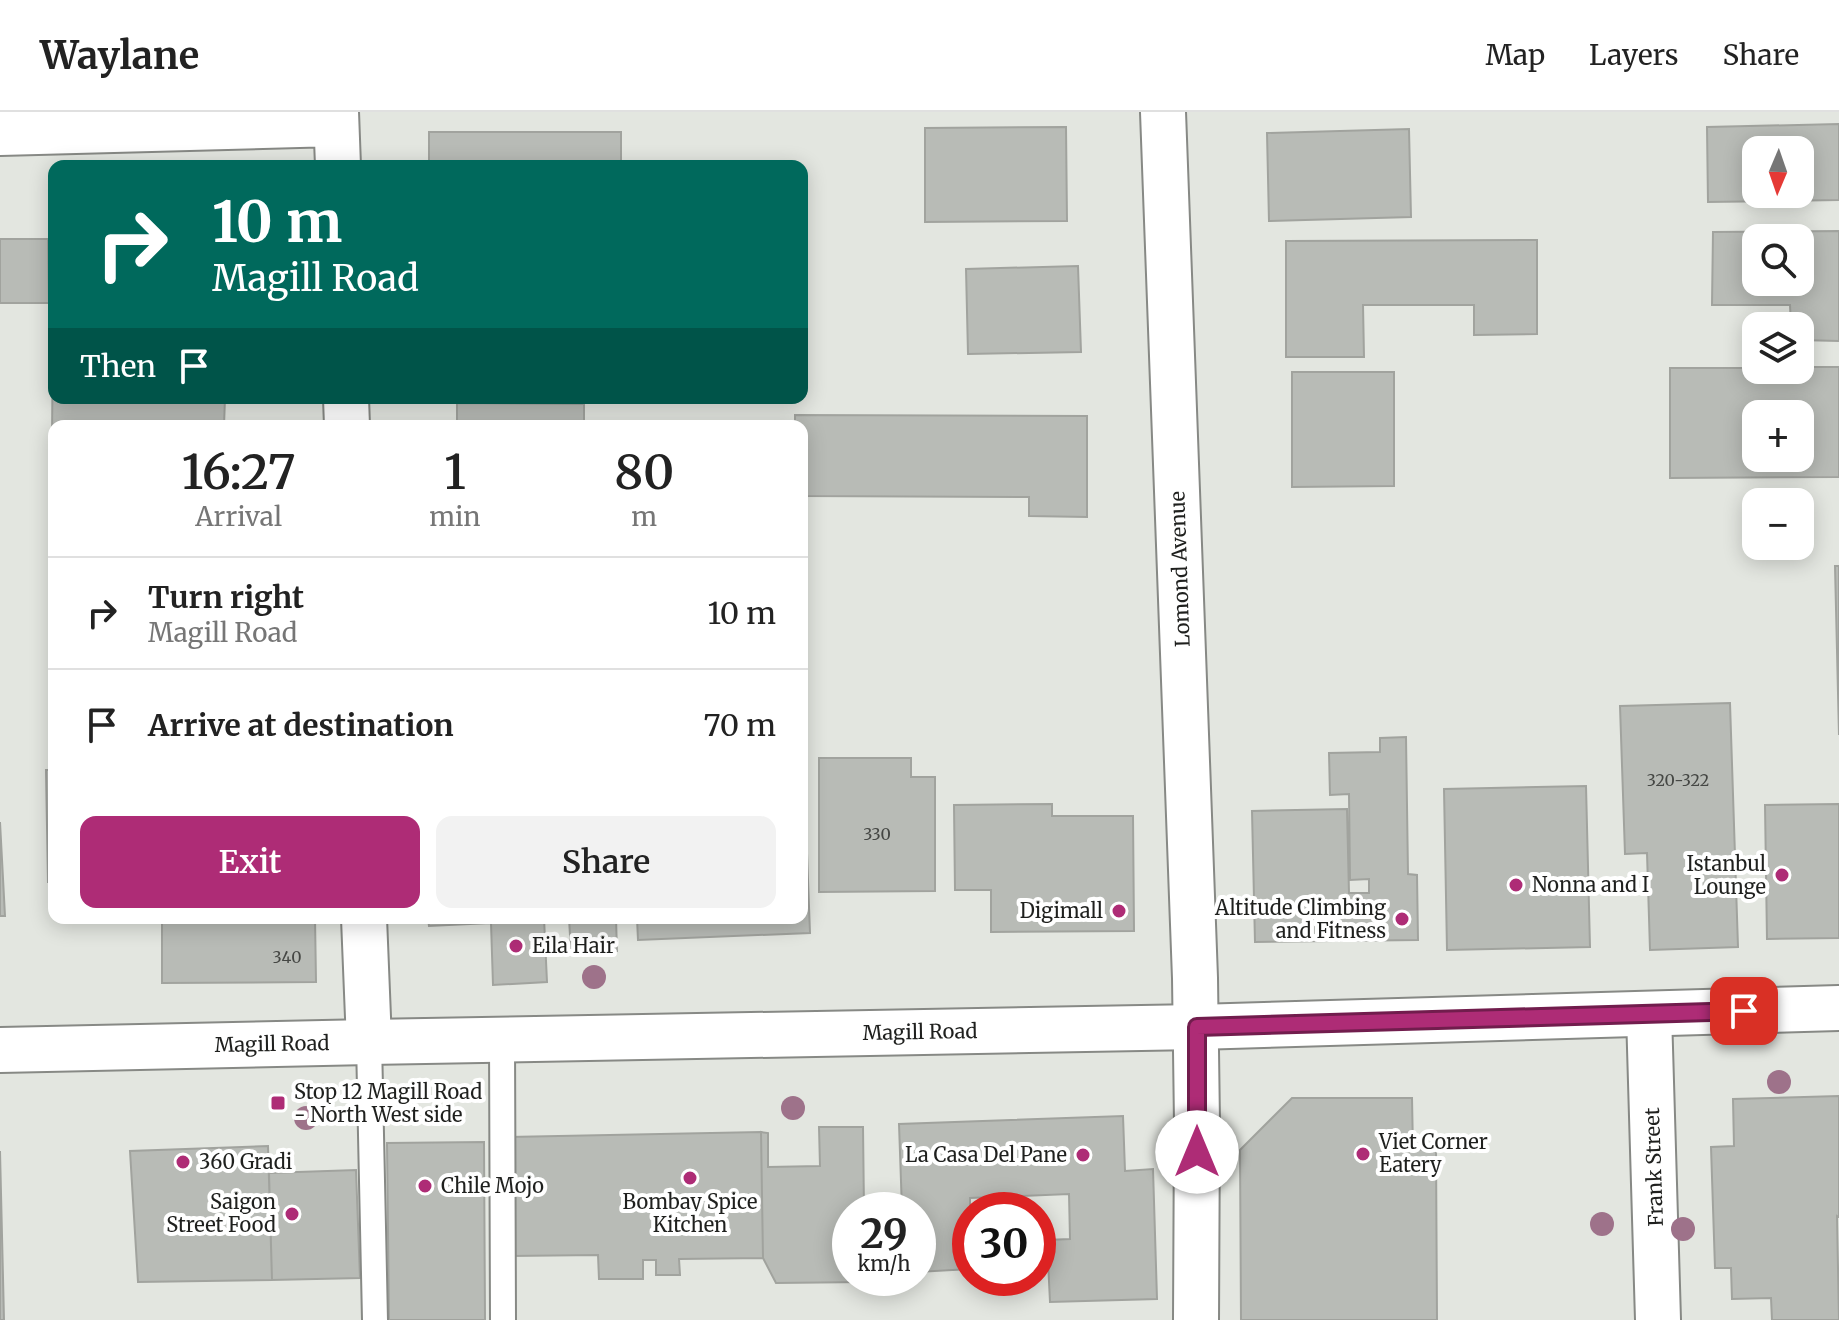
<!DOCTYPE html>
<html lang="en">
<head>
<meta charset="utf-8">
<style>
  :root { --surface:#fff; --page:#f2f2f2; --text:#222; --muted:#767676; --line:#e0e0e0; --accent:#ae2c76 }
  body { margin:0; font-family:Merriweather,serif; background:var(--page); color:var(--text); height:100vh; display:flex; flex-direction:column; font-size:30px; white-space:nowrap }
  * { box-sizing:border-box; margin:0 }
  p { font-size:26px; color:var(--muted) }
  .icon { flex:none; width:44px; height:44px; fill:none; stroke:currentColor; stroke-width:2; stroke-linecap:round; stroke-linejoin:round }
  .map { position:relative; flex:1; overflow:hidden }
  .details { position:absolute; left:48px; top:308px; width:760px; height:504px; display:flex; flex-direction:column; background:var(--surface); border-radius:16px; box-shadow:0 4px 20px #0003 }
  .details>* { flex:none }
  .guide { position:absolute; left:48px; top:48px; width:760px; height:244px; border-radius:16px; box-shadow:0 4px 20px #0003; background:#00695c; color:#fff; overflow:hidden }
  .needle { width:52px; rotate:182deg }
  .buttons { position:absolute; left:1742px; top:24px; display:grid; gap:16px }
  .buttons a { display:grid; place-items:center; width:72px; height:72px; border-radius:16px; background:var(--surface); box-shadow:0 4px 20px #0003; font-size:40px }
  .speed { position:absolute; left:832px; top:1080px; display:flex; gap:16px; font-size:40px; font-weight:700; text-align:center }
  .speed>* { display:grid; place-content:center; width:104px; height:104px; border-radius:50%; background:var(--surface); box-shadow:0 4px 20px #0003; line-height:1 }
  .speed small { font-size:20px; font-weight:400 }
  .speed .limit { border:12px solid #d22; background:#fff; color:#111 }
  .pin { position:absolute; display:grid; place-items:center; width:68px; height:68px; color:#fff; margin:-34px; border-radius:16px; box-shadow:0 4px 12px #0006 }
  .me { position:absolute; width:88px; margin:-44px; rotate:0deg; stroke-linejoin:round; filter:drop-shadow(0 0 6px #0008) }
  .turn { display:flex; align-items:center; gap:28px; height:168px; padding:0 32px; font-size:36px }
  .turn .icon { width:104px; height:104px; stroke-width:2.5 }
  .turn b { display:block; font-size:56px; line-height:68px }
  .then { display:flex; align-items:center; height:76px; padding:0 32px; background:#0003; gap:16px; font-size:30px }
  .eta { display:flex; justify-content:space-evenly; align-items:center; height:136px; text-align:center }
  .eta b { font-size:48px; font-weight:600; line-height:56px }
  .button { display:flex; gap:16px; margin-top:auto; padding:16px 32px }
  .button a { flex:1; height:92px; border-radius:16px; background:var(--accent); color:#fff; font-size:32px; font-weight:600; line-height:92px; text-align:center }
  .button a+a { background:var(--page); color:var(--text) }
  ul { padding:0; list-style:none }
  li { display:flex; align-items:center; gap:24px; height:112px; padding:0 32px; border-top:2px solid var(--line) }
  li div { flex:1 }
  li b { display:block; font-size:30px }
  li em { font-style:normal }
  header { display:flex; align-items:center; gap:48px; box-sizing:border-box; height:112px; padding:0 40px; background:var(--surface); border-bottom:2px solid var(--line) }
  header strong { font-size:38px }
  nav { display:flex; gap:44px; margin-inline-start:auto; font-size:28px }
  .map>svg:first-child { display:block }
  .building { fill:#b8bbb6; stroke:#a1a39e; stroke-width:2; fill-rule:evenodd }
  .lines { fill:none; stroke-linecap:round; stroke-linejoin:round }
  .lane-casing { stroke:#878985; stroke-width:28 }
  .street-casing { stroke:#878985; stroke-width:48 }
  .secondary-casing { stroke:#878985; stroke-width:48 }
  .lane { stroke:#fff; stroke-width:24 }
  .street { stroke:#fff; stroke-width:44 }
  .secondary { stroke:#fff; stroke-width:44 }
  .tree { fill:#9e728a }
  .route-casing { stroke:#711d4d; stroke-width:20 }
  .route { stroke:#ae2c76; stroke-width:14 }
  .poi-dot { fill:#ae2c76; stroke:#fff; stroke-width:3 }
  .labels { text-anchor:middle; stroke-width:8; stroke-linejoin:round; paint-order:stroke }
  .number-label { font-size:16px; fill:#454744 }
  .street-label { font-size:20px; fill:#1f201e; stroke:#fff }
  .poi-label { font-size:20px; fill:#1f201e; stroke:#fff; text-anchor:start }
</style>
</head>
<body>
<header>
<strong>Waylane</strong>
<nav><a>Map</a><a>Layers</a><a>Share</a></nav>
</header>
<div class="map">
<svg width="1839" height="1208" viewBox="0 0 1839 1208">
  <rect width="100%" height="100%" fill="#e3e6e0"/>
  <path class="building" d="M1839,12V88L1708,90L1707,15ZM1756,38H1800V82H1756Z
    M1066,15L1067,109L925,110V16Z
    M1409,17L1411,105L1269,109L1267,21Z
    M429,20H621V54H429Z
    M1839,119V229L1800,228V214H1791L1790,193H1712L1713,120ZM1756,126H1800V170H1756Z
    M0,127H48L49,191H0Z
    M1537,128V222L1474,223V193H1363L1364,245H1286V129Z
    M1078,154L1081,240L968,242L966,157Z
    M53,222L54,286H225L224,314H54V324H52Z
    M1800,255H1839V365L1670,366V256H1756V258H1800ZM1756,302H1800V346H1756Z
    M1292,260H1394V374L1292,375Z
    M457,291L584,292V314H457Z
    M795,303L1087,304V405L1029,404V385L802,384V314H795Z
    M1835,454H1839V623Z
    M1730,591L1738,835L1650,838L1647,741L1625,742L1620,594Z
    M1406,625L1408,762L1417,763L1418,828L1255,830L1252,699L1347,697L1349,781H1369V767L1350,768L1349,682L1330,683L1329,641L1380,640V626Z
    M819,646H911V665H935V779L819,780Z
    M46,658H54V770H48Z
    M1586,674L1590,835L1447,838L1444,677Z
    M1052,692V704H1133L1134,819L991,820V778H955L954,693Z
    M1839,692V826L1767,827L1765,693Z
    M0,710L5,804H0Z
    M807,741L810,821L638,828L637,806H802V742Z
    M162,806H315L316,870L162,871Z
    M428,806H544L547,870L493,873L491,811L429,814Z
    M569,806H616L617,839L571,841Z
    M1839,984V1105L1837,1104L1839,1208H1772L1771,1186L1732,1187L1731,1156H1715L1711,1035L1734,1034L1733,987Z
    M1292,986H1412L1413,1038L1436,1037L1437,1208H1241L1240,1038Z
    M1123,1004L1125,1059L1153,1057L1157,1187L1050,1190L1047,1128L1070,1127L1069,1082L970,1086V1157L918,1160V1098H902L899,1012Z
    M819,1015H863L864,1098H850V1166H865V1170L776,1171L763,1146L761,1020L768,1021V1055L820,1054Z
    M761,1020L763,1146L679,1147L680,1163H656V1148H643V1167H599L598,1143L510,1144L508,1025Z
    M484,1030L485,1208H389L387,1031Z
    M268,1034L272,1168L138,1170L130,1039Z
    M0,1039L4,1208H0Z
    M356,1058L360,1166L272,1168L269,1061Z"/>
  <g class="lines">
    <defs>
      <path id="lane" d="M502,928L503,1208
        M369,930L375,1208"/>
      <path id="street" d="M336,0L338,54
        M1163,0L1195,866L1197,1011L1196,1208
        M0,21L336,12
        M346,286L347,314
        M364,806L369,930
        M1649,902L1658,1208"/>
      <path id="secondary" d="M0,938L369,930L1197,915L1839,896"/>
    </defs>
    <use href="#lane" class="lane-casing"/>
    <use href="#street" class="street-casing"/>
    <use href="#secondary" class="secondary-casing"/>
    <use href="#lane" class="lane"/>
    <use href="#street" class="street"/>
    <use href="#secondary" class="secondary"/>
  </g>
  <g class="tree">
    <circle cx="594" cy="865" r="12"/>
    <circle cx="1779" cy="970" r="12"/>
    <circle cx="793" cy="996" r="12"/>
    <circle cx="306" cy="1006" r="12"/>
    <circle cx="1602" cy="1112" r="12"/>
    <circle cx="1683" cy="1117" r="12"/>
  </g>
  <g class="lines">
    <defs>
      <path id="route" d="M1197,1040V915L1744,899"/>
    </defs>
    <use href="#route" class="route-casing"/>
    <use href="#route" class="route"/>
  </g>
  <g class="poi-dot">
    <circle cx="1782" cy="763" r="8"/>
    <circle cx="1516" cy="773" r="8"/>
    <circle cx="1119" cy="799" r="8"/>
    <circle cx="1402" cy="807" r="8"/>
    <circle cx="516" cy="834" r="8"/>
    <rect x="270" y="983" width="16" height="16" rx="4"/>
    <circle cx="1363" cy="1042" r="8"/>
    <circle cx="1083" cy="1043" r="8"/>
    <circle cx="183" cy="1050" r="8"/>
    <circle cx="690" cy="1066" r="8"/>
    <circle cx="425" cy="1074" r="8"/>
    <circle cx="292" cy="1102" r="8"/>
  </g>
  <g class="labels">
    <g class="number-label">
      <text x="1678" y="674">320-322</text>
      <text x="877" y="728">330</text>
      <text x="287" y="851">340</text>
    </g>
    <g class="street-label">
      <text transform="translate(1180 457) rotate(-92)" y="7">Lomond Avenue</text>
      <text transform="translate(920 920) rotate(-1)" y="7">Magill Road</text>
      <text transform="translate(272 932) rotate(-1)" y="7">Magill Road</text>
      <text transform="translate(1654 1055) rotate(-92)" y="7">Frank Street</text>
    </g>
    <g class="poi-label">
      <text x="1766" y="759" text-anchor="end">Istanbul<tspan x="1766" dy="23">Lounge</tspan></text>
      <text x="1532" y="780">Nonna and I</text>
      <text x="1386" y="803" text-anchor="end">Altitude Climbing<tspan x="1386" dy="23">and Fitness</tspan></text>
      <text x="1103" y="806" text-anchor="end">Digimall</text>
      <text x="532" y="841">Eila Hair</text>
      <text x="294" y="987">Stop 12 Magill Road<tspan x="294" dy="23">- North West side</tspan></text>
      <text x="1379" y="1037">Viet Corner<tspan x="1379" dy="23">Eatery</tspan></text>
      <text x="1067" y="1050" text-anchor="end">La Casa Del Pane</text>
      <text x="199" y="1057">360 Gradi</text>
      <text x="441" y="1081">Chile Mojo</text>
      <text x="276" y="1097" text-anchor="end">Saigon<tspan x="276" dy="23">Street Food</tspan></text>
      <text x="690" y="1097" text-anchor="middle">Bombay Spice<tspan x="690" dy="23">Kitchen</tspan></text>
    </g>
  </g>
</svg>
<div class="buttons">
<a><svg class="needle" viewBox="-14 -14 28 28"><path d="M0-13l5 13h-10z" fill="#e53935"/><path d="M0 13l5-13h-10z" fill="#767676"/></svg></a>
<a><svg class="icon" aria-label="search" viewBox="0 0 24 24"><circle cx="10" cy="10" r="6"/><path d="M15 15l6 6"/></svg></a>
<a><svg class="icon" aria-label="layers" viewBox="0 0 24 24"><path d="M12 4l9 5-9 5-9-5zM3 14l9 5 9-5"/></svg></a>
<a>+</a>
<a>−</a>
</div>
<div class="speed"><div>29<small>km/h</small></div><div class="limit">30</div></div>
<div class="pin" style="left:1744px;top:899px;background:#d93025"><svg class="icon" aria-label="arrive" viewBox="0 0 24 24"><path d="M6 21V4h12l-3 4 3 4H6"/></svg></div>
<svg class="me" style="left:1197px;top:1040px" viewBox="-20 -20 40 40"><circle r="19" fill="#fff"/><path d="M0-13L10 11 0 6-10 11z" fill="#ae2c76"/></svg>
<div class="guide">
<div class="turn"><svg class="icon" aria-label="right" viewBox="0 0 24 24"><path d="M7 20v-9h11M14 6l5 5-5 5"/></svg><div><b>10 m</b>Magill Road</div></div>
<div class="then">Then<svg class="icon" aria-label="arrive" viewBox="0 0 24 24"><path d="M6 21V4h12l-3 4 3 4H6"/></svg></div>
</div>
<section class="details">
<div class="eta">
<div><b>16:27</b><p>Arrival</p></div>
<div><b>1</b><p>min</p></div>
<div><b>80</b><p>m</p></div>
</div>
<ul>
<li><svg class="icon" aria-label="right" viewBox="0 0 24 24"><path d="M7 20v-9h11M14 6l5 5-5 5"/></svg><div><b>Turn right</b><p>Magill Road</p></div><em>10 m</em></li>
<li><svg class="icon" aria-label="arrive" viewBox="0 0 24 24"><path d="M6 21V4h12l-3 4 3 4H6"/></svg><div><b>Arrive at destination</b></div><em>70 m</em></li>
</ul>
<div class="button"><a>Exit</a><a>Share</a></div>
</section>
</div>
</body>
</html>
